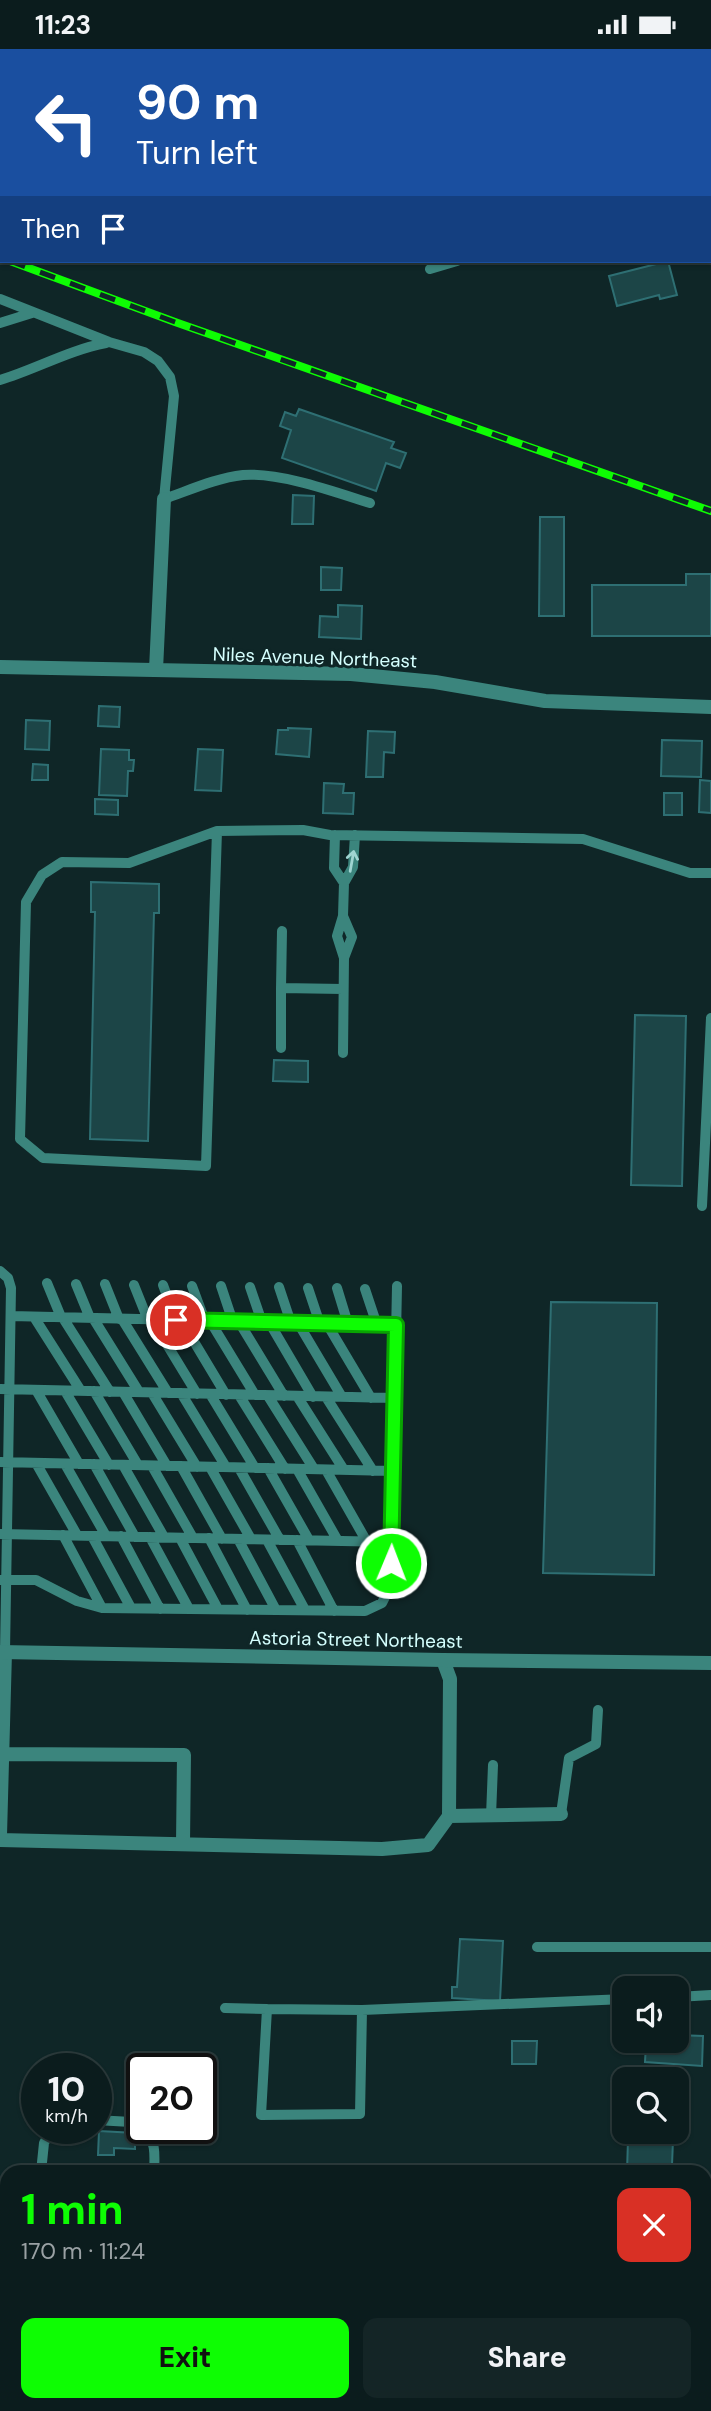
<!DOCTYPE html>
<html lang="en">
<head>
<meta charset="utf-8">
<style>
  :root { --surface:#0b1c1d; --page:#142526; --text:#f1f3f6; --muted:#9aa1a4; --line:#2b3a3b; --accent:#0efd03 }
  body { margin:0; font-family:"DM Sans",sans-serif; background:var(--page); color:var(--text); height:100vh; display:flex; flex-direction:column; font-size:26px; white-space:nowrap }
  * { box-sizing:border-box; margin:0 }
  p { font-size:23px; color:var(--muted) }
  .icon { flex:none; width:38px; height:38px; fill:none; stroke:currentColor; stroke-width:2; stroke-linecap:round; stroke-linejoin:round }
  .map { position:relative; flex:1; overflow:hidden }
  .drawer { position:absolute; left:0px; top:2116px; width:712px; height:247px; display:flex; flex-direction:column; background:var(--surface); border-radius:21px 21px 0 0; box-shadow:0 2px 5px #0004,0 0 0 2px var(--line) }
  .drawer>* { flex:none }
  .top-card { position:absolute; left:0px; top:0px; width:712px; height:214px; box-shadow:0 2px 5px #0004,0 0 0 2px var(--line); background:#1a4fa0; color:#fff; overflow:hidden }
  .fabs { position:absolute; left:612px; top:1927px; display:grid; gap:14px }
  .fabs a { display:grid; place-items:center; width:77px; height:77px; border-radius:14px; background:var(--surface); box-shadow:0 2px 5px #0004,0 0 0 2px var(--line); font-size:35px }
  .speed { position:absolute; left:21px; top:2004px; display:flex; gap:14px; font-size:35px; font-weight:700; text-align:center }
  .speed>* { display:grid; place-content:center; width:91px; height:91px; border-radius:50%; background:var(--surface); box-shadow:0 2px 5px #0004,0 0 0 2px var(--line); line-height:1 }
  .speed small { font-size:18px; font-weight:400 }
  .speed .limit { border:4px solid #111; border-radius:10px; background:#fff; color:#111 }
  .pin { position:absolute; display:grid; place-items:center; width:60px; height:60px; color:#fff; margin:-30px; border:4px solid #fff; border-radius:50%; box-shadow:0 2px 7px #0007 }
  .me { position:absolute; width:77px; margin:-38px; rotate:1deg; stroke-linejoin:round; filter:drop-shadow(0 0 5px #0008) }
  .turn { display:flex; align-items:center; gap:24px; height:147px; padding:0 21px; font-size:32px }
  .turn .icon { width:91px; height:91px; stroke-width:2.5 }
  .turn b { display:block; font-size:49px; line-height:60px }
  .then { display:flex; align-items:center; height:66px; padding:0 21px; background:#0003; gap:14px; font-size:26px }
  .round { display:grid; place-items:center; flex:none; width:74px; height:74px; border-radius:14px; background:var(--page) }
  .head { display:flex; align-items:center; justify-content:space-between; height:119px; padding:0 21px }
  h1 { font-size:42px; font-weight:800; line-height:52px; color:var(--accent) }
  .button { display:flex; gap:14px; margin-top:auto; padding:14px 21px }
  .button a { flex:1; height:80px; border-radius:14px; background:var(--accent); color:#111; font-size:28px; font-weight:800; line-height:80px; text-align:center }
  .button a+a { background:var(--page); color:var(--text) }
  .status { display:flex; justify-content:space-between; align-items:center; height:49px; padding:0 35px; background:var(--surface); direction:ltr }
  .status svg { height:19px; fill:currentColor }
  .map>svg:first-child { display:block }
  .building { fill:#1c4547; stroke:#2e6f73; stroke-width:2 }
  .lines { fill:none; stroke-linecap:round; stroke-linejoin:round }
  .service { stroke:#3b857d; stroke-width:10 }
  .minor { stroke:#3b857d; stroke-width:14 }
  .tertiary { stroke:#3b857d; stroke-width:14 }
  .rail-casing { stroke:#0efd03; stroke-width:8 }
  .rail { stroke:#0f2627; stroke-width:5; stroke-dasharray:16; stroke-linecap:butt }
  .oneway { stroke:#9fd4d1 }
  .route-casing { stroke:#09a402; stroke-width:18 }
  .route { stroke:#0efd03; stroke-width:12 }
  .labels { text-anchor:middle; stroke-width:6; stroke-linejoin:round; paint-order:stroke }
  .street-label { font-size:19px; fill:#d5fffe; stroke:#0f2627 }
</style>
</head>
<body>
<div class="status"><b>11:23</b><svg viewBox="0 0 49 12"><path d="M0 12V9h3v3zM5 12V6h3v6zM10 12V3h3v9zM15 12V0h3v12zM26 1h20v11H26zM47 4h2v5h-2z"/></svg></div>
<div class="map">
<svg width="711" height="2362" viewBox="0 0 711 2362">
  <rect width="100%" height="100%" fill="#0f2627"/>
  <path class="building" d="M563,0H711V96L710,2Z
    M668,212L677,246L660,250L659,246L617,257L609,227Z
    M299,360L394,393L391,399L406,404L400,419L386,414L376,442L282,409L291,381L280,377L285,363L296,367Z
    M293,446L314,447L313,475H292Z
    M540,468H564V567H539Z
    M321,518L342,519L341,541H321Z
    M686,525H711V587H592V536H686Z
    M338,556L362,557L361,590L319,588L320,567L338,568Z
    M99,657L120,658L119,678L98,677Z
    M26,671L50,672L49,701L25,700Z
    M288,679L311,680L309,708L276,705L278,681H288Z
    M368,682L395,683L394,704L384,703L383,728H366Z
    M662,691L702,692L701,728L661,727Z
    M101,700L129,701V711H134L133,722H128L127,747L99,746Z
    M198,700L223,701L221,742L195,741Z
    M33,715L48,716V731H32Z
    M700,731L711,732V764L699,763Z
    M324,734L344,735L343,744H354L353,765L323,764Z
    M664,744H682V766H664Z
    M95,750L118,751V766L95,765Z
    M91,833L159,835V864H154L148,1092L90,1090L95,863H91Z
    M635,966L686,967L682,1137L631,1136Z
    M274,1011L308,1012V1033L273,1032Z
    M551,1253L657,1254L654,1526L543,1524Z
    M460,1890L503,1892L500,1952L452,1949V1938H457Z
    M677,1986L703,1987L702,2017L645,2013L646,1995L653,1996V1992H677Z
    M512,1992H537L536,2015H512Z
    M677,2054H688L687,2080L677,2079Z
    M99,2082L135,2084V2100L114,2099V2106H98Z
    M628,2090L673,2091L672,2116H665V2123H627Z
    M86,2356H139V2362H86Z
    M174,2356H219V2362H174Z
    M229,2356H273V2362H229Z
    M280,2356H300V2362L280,2361Z
    M314,2356H330V2362H314Z
    M347,2356H374V2361L347,2360Z
    M461,2356H514V2362H461Z"/>
  <g class="lines">
    <path class="service" d="M710,140H711
      M430,220L457,212
      M0,250L109,293L144,303L158,312L170,328L174,347L164,450C190,441 216,429 243,426C280,423 335,443 370,454
      M0,274L32,264
      M0,331C36,320 69,301 106,294
      M217,782L206,1117L43,1109L20,1090L26,853L42,826L62,813L129,814L217,782L303,781L330,786L583,790L690,824H711
      M335,786L334,819L344,834L353,818L355,786
      M343,867L352,888L344,909L337,887L343,867L344,834
      M281,939L282,882
      M281,999V939L343,940
      M343,1004L344,909
      M702,1157L711,969
      M0,1222L8,1229L11,1239L5,1603
      M47,1234L61,1268
      M76,1235L90,1269
      M105,1235L119,1270
      M134,1236L148,1271
      M163,1236L176,1271
      M192,1237L205,1272
      M221,1237L233,1273
      M250,1238L262,1273
      M279,1238L291,1274
      M308,1239L320,1275
      M337,1239L348,1275
      M365,1240L377,1276
      M11,1267L396,1276
      M34,1268L81,1342
      M63,1269L110,1343
      M93,1269L139,1343
      M122,1270L168,1344
      M152,1271L197,1345
      M181,1271L226,1346
      M210,1272L255,1346
      M239,1273L284,1347
      M269,1273L313,1348
      M298,1274L342,1348
      M327,1275L371,1349
      M0,1340L394,1349
      M36,1341L79,1415
      M65,1342L109,1416
      M94,1342L138,1416
      M123,1343L167,1417
      M152,1344L197,1418
      M181,1344L226,1418
      M210,1345L255,1419
      M239,1346L285,1420
      M268,1347L314,1420
      M297,1347L344,1421
      M326,1348L373,1422
      M0,1413L393,1422
      M36,1414L77,1486
      M65,1415L106,1487
      M94,1415L135,1488
      M123,1416L164,1488
      M152,1417L193,1489
      M181,1417L222,1490
      M210,1418L251,1490
      M239,1419L280,1491
      M268,1419L309,1491
      M297,1420L338,1492
      M326,1421L367,1493
      M0,1485L392,1493
      M63,1486L102,1559
      M92,1487L131,1559
      M121,1487L160,1560
      M150,1488L189,1560
      M180,1489L218,1560
      M209,1489L247,1561
      M238,1490L276,1561
      M267,1491L305,1561
      M297,1491L334,1562
      M0,1531H36L77,1552L102,1559L365,1562L382,1554L391,1536L397,1237
      M561,1765L569,1709L596,1695L598,1661
      M491,1767L493,1716
      M537,1898H711
      M677,1948L711,1946
      M225,1959L267,1960
      M362,1961L360,2065L261,2066L267,1960L362,1961L625,1950
      M96,2071L131,2073L142,2078
      M143,2079C156,2090 155,2106 154,2123
      M41,2123L44,2094L52,2079
      M150,2356V2362
      M48,2362V2356
      M544,2362V2356"/>
    <path class="minor" d="M0,618L351,625L435,633L545,652L711,658
      M156,621L164,450
      M3,1705L184,1706L183,1795
      M449,1767L561,1765
      M0,1786L5,1603
      M0,1791L382,1800L428,1796L449,1767L450,1630L443,1611
      M705,2283H711"/>
    <path class="tertiary" d="M0,1603L443,1611L711,1614"/>
    <defs>
      <path id="rail" d="M10,212L175,273L711,462"/>
    </defs>
    <use href="#rail" class="rail-casing"/>
    <use href="#rail" class="rail"/>
  </g>
  <defs><path id="oneway-shaft" d="M-6 0H5M1.5-3L5.5 0L1.5 3" fill="none" stroke-width="1.6" stroke-linecap="round" stroke-linejoin="round" transform="scale(1.75)"/></defs>
  <use class="oneway" href="#oneway-shaft" transform="translate(352 812) rotate(-80)"/>
  <g class="lines">
    <defs>
      <path id="route" d="M176,1271L396,1276L391,1514"/>
    </defs>
    <use href="#route" class="route-casing"/>
    <use href="#route" class="route"/>
  </g>
  <g class="labels">
    <g class="street-label">
      <text transform="translate(315 608) rotate(2)" y="7">Niles Avenue Northeast</text>
      <text transform="translate(356 1590) rotate(1)" y="7">Astoria Street Northeast</text>
    </g>
  </g>
</svg>
<div class="fabs">
<a><svg class="icon" aria-label="sound" viewBox="0 0 24 24"><path d="M4 9h4l5-4v14l-5-4H4zM17 9q2 3 0 6"/></svg></a>
<a><svg class="icon" aria-label="search" viewBox="0 0 24 24"><circle cx="10" cy="10" r="6"/><path d="M15 15l6 6"/></svg></a>
</div>
<div class="speed"><div>10<small>km/h</small></div><div class="limit">20</div></div>
<div class="pin" style="left:176px;top:1271px;background:#d93025"><svg class="icon" aria-label="arrive" viewBox="0 0 24 24"><path d="M6 21V4h12l-3 4 3 4H6"/></svg></div>
<svg class="me" style="left:391px;top:1514px" viewBox="-20 -20 40 40"><circle r="17" fill="#0efd03" stroke="#fff" stroke-width="3"/><path d="M0-11L8 9 0 5-8 9z" fill="#fff"/></svg>
<div class="top-card">
<div class="turn"><svg class="icon" aria-label="left" viewBox="0 0 24 24"><path d="M17 20v-9H6M10 6l-5 5 5 5"/></svg><div><b>90 m</b>Turn left</div></div>
<div class="then">Then<svg class="icon" aria-label="arrive" viewBox="0 0 24 24"><path d="M6 21V4h12l-3 4 3 4H6"/></svg></div>
</div>
<section class="drawer">
<div class="head"><div><h1>1 min</h1><p>170 m · 11:24</p></div><a class="round" style="background:#d93025;color:#fff"><svg class="icon" aria-label="close" viewBox="0 0 24 24"><path d="M6 6l12 12M18 6L6 18"/></svg></a></div>
<div class="button"><a>Exit</a><a>Share</a></div>
</section>
</div>
</body>
</html>
